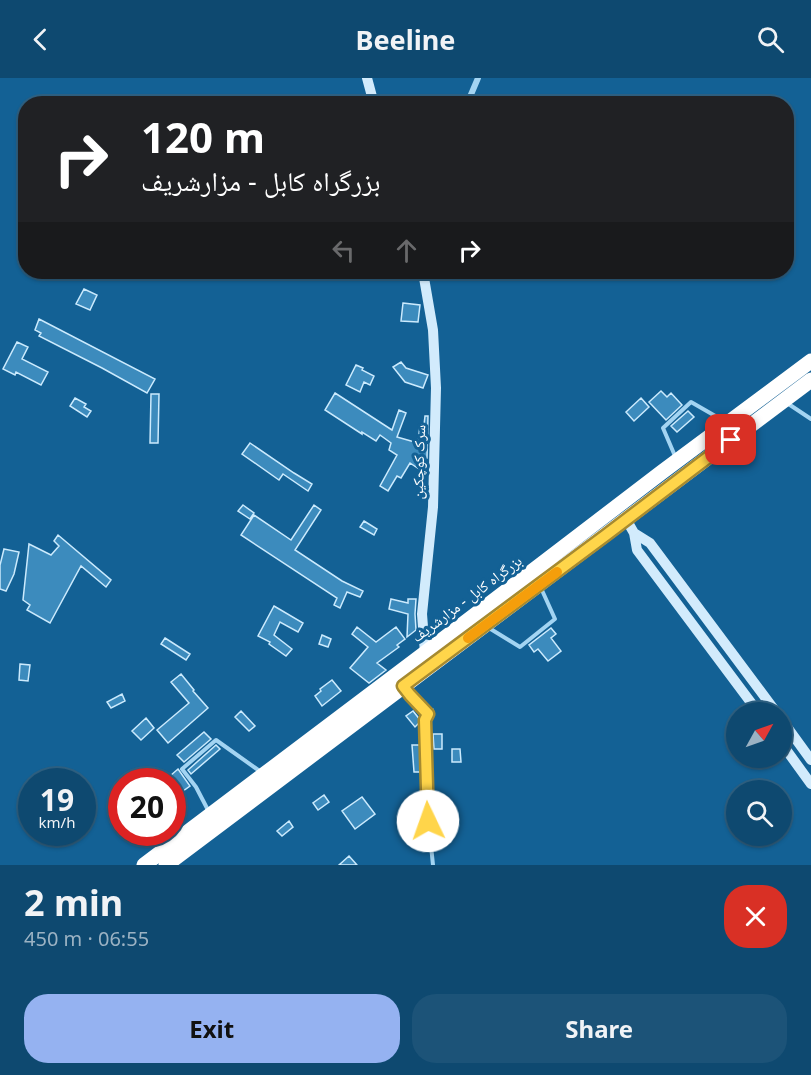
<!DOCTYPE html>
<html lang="en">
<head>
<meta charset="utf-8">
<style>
  :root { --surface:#0e4970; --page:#1c5378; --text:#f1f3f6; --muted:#9bb2c3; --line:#2e6183; --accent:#95b2f1 }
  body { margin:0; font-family:"Noto Sans","Noto Naskh Arabic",sans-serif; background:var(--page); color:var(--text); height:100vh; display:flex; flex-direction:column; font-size:22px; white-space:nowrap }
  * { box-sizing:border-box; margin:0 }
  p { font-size:20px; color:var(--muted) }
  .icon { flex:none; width:33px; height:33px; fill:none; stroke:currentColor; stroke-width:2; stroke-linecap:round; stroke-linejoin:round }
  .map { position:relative; height:787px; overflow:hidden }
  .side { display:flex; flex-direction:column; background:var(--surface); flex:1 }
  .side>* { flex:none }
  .guide { position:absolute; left:18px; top:18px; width:776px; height:183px; border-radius:24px; box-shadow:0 2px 4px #0004,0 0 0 2px var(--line); background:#202124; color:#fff; overflow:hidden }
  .needle { width:39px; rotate:50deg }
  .fabs { position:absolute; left:726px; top:624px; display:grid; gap:12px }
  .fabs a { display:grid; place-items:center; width:66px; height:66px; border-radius:50%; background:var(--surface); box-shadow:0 2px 4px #0004,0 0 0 2px var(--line); font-size:30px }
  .speed { position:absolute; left:18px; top:690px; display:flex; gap:12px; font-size:30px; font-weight:700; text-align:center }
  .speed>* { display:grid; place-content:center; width:78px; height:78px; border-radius:50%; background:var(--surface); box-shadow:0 2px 4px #0004,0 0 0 2px var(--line); line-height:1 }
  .speed small { font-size:15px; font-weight:400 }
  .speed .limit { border:9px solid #d22; background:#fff; color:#111 }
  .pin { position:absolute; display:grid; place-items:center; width:51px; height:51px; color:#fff; margin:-26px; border-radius:12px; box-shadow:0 3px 9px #0006 }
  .me { position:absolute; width:66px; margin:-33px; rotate:357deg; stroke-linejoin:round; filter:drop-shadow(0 0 4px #0008) }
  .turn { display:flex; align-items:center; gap:21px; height:126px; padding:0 24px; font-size:27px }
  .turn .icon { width:78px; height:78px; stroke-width:2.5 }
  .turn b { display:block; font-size:42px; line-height:51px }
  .lanes { display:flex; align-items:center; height:57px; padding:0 24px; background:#0003; justify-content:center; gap:30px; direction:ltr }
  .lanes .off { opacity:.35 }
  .round { display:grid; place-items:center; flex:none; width:63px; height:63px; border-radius:24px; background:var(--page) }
  .head { display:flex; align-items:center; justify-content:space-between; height:102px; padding:0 24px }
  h1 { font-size:36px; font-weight:700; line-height:45px }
  .primary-button { display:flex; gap:12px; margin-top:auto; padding:12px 24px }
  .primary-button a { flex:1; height:69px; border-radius:24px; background:var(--accent); color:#111; font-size:24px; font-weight:700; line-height:69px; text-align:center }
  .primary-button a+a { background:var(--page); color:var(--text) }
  header { display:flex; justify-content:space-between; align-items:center; height:78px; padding:0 24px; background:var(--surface); font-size:27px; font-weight:700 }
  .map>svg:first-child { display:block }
  .building { fill:#3c8bbd; stroke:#cbeafd; stroke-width:1.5 }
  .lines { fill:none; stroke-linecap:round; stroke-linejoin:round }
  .lane { stroke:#a3d4f2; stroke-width:4 }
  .street { stroke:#a3d4f2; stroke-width:6 }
  .secondary { stroke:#d2ebfc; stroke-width:10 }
  .highway { stroke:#fff; stroke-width:15 }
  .route-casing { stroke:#a68a30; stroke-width:15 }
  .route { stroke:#ffd54a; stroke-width:10 }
  .slow { stroke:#f59e0b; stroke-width:10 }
  .labels { text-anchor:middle; stroke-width:6; stroke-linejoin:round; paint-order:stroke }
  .street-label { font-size:15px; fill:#fff; stroke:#136195 }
</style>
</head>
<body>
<header><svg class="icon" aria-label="back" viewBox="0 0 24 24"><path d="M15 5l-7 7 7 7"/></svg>Beeline<svg class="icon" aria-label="search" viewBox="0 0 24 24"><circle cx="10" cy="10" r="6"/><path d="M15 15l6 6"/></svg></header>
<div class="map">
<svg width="811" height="787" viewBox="0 0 811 787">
  <rect width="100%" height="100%" fill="#136195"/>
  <path class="building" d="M84,211L97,217L90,232L76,226Z
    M403,225L420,227L418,244L401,243Z
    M39,241L155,301L147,315L102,290L39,258L41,255L35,252Z
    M17,264L28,269L22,281L48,294L41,307L16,294L15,297L3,291Z
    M401,284L406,290L428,297L423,310L405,304L393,289Z
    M356,287L363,290L362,292L374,298L370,307L364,304L360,314L346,307Z
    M661,313L667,319L671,315L682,327L666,342L649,324Z
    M335,315L392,352L399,332L406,335L397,359L418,365L420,347H424L425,338H428L427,380H423L422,393L410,385L401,400L397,398L388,413L380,408L397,377L389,372L391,365L380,357L376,363L362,354V356L325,332Z
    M151,316H159L158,365H150Z
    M75,320L86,326L84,329L91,333L87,339L70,328Z
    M641,320L649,329L634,343L626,334Z
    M688,333L694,339L677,354L671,348Z
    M250,365L294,395L312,406L308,413L283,396L279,402L242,376Z
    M243,427L254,435L250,441L238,433Z
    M314,427L321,432L295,472L342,503L363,513L360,519L347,514L340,530L334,527L337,520L241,457L254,437L291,462Z
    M364,443L377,451L374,457L360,449Z
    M58,457L111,502L106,509L81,488L50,545L27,532L30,527L23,522L29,466L51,477L59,468L54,463Z
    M4,471L19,474L14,496L6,513L0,511V487Z
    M391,521L408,525V521H416L415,536L416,552L407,559L408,536L389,531Z
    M274,528L303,545L298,554L280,544L274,557L292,571L286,578L269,566L270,564L258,558Z
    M357,549L376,564L396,549L405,561L397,567L399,569L377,585L386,592L369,605L350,590L368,569L352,556Z
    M551,550L556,556L551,560L561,573L548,583L538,571L534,574L529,567Z
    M322,557L331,561L328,569L319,566Z
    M165,560L190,576L186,582L161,566Z
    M20,586L30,587L28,603L19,602Z
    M181,596L194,612L193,613L208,630L168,665L157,652L189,625L171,604Z
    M332,602L341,613L322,628L315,618L321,613L320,611Z
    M122,616L125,623L111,630L107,624Z
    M241,633L255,648L249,653L235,639Z
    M413,633L421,643L415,649L406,638Z
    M146,640L154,650L141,662L132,653Z
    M204,654L211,661L184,684L177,677Z
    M433,656H442V671H434Z
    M216,667L220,671L191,696L188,692Z
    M412,667H421L422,694H414Z
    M452,671H460L461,684H452Z
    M178,691L190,708L183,713L170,698Z
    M324,717L329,724L318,732L313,725Z
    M362,719L375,736L355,751L342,733Z
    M434,726H441L442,747H434Z
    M289,743L293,749L282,758L277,753Z
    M349,778L357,787H339Z"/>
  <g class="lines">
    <path class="lane" d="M787,325L811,341
      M675,378L663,350L691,324L724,343
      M489,550L520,569L555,541L541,510
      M406,612L428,636
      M432,632L428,636L425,642L427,729L433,787
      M209,734L196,709L182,691L216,662L261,694"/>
    <path class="street" d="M467,26L478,0"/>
    <path class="secondary" d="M367,0L374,26
      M423,194L433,252L436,310L433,429L422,536L425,575
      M626,441L634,455L637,472L758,634
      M634,455L650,465L776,634
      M782,642L811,682
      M782,666L811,706"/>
    <path class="highway" d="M144,787L425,575L662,394L811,283
      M166,787C381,625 596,464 811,302"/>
  </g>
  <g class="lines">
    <defs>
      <path id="route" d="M428,743L425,642L428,636L410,617L403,608L606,457L731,362"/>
    </defs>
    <use href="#route" class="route-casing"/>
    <use href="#route" class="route"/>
    <path class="slow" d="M468,560L557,494"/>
  </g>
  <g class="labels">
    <g class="street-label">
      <text transform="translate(419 384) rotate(-88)" y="5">سرک کوچکین</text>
      <text transform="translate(467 521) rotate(-37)" y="5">بزرگراه کابل - مزارشریف</text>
    </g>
  </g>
</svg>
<div class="fabs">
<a><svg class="needle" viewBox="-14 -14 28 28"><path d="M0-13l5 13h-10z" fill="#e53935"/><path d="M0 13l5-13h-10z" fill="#9bb2c3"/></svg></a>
<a><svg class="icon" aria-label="search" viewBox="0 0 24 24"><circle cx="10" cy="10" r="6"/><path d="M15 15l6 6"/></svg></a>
</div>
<div class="speed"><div>19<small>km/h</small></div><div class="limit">20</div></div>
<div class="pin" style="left:731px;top:362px;background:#d93025"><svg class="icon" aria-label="arrive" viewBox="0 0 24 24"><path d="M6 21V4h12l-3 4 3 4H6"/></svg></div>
<svg class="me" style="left:428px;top:743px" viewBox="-20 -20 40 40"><circle r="19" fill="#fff"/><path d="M0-13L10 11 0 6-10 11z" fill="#ffd54a"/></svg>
<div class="guide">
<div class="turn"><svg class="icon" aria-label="right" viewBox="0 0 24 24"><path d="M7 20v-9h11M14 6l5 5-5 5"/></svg><div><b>120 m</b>بزرگراه کابل - مزارشریف</div></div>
<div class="lanes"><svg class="icon off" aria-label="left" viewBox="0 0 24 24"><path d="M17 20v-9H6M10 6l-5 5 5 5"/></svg><svg class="icon off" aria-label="ahead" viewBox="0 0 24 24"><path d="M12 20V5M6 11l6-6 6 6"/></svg><svg class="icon" aria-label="right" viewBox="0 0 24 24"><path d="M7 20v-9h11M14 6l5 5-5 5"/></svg></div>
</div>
</div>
<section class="side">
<div class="head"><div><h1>2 min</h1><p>450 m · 06:55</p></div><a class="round" style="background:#d93025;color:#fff"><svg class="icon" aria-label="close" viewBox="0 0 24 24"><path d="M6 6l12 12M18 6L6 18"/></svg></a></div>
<div class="primary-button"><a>Exit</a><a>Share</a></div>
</section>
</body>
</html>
